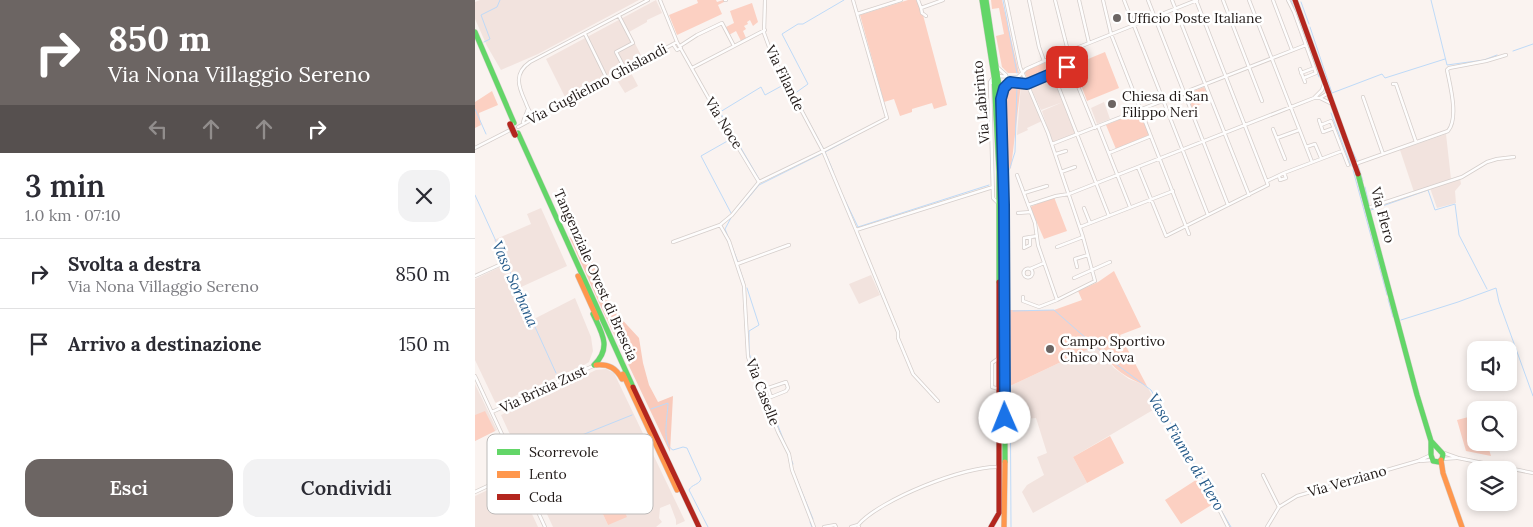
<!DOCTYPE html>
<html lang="it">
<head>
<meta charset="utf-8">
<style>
  :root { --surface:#fff; --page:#f2f2f3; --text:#2b2b33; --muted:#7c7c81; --line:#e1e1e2; --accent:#6c6563 }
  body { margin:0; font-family:Lora,serif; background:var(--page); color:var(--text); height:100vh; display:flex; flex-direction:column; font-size:19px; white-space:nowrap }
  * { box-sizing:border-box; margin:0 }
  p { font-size:16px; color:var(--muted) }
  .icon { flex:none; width:28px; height:28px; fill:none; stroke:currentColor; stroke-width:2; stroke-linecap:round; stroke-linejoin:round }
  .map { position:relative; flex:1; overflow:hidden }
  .drawer { display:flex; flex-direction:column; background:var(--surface); width:475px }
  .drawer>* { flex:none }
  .guide { background:#6c6563; color:#fff; overflow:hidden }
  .controls { position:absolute; left:992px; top:341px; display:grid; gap:10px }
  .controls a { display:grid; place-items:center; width:50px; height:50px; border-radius:10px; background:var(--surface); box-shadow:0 2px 8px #0003; font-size:25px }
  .pin { position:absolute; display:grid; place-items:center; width:42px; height:42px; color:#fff; margin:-21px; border-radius:10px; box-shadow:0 2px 8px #0006 }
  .me { position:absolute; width:55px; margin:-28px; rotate:359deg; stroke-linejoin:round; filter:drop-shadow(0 0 4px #0008) }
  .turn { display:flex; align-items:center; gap:18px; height:105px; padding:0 25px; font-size:22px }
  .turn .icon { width:65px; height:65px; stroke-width:2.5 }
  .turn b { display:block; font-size:35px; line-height:42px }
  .lanes { display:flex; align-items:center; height:48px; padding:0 25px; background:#0003; justify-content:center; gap:25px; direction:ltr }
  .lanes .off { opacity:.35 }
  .round { display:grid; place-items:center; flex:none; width:52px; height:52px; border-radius:15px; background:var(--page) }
  .overview { display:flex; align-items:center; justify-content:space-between; height:85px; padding:0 25px }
  h1 { font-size:30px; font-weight:600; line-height:38px }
  .button { display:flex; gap:10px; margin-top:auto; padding:10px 25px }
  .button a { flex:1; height:58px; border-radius:15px; background:var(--accent); color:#fff; font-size:20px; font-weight:600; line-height:58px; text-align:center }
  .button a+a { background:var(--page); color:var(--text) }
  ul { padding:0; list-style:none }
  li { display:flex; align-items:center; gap:15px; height:70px; padding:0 25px; border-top:1px solid var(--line) }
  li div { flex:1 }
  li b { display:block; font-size:19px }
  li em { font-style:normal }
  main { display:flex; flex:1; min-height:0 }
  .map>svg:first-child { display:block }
  .built { fill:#f2e3de; fill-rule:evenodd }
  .green { fill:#fcd0c2 }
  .forest { fill:#f9cabb }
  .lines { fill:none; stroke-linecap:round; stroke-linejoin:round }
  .stream { stroke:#bedaf8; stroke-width:1 }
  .street-casing { stroke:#d5cecb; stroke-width:4 }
  .fast-casing { stroke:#d5cecb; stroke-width:6 }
  .slow-casing { stroke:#d5cecb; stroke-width:6 }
  .jam-casing { stroke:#d5cecb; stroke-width:6 }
  .street { stroke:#fefdfd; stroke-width:2.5 }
  .fast { stroke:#63d668; stroke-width:5 }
  .slow { stroke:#ff974d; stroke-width:5 }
  .jam { stroke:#b3261e; stroke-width:5 }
  .jam-bridge-casing { stroke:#d5cecb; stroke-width:7; stroke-linecap:butt }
  .jam-bridge { stroke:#b3261e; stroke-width:5.5 }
  .route-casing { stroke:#114b97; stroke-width:12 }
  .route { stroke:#1a73e8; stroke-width:9 }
  .poi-dot { fill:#6c6563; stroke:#fff; stroke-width:2 }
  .labels { text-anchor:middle; stroke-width:5; stroke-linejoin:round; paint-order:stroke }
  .poi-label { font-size:14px; fill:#201917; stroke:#fff; text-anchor:start }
  .street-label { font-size:14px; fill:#201917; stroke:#fff }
  .water-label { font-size:15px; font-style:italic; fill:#255a89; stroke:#fff }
  .key { fill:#fff; stroke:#bcbab9; stroke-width:1 }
  .key-label { font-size:14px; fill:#201917 }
</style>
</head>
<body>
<main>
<section class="drawer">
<div class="guide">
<div class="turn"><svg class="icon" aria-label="right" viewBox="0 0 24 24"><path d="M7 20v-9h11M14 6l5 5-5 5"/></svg><div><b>850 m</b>Via Nona Villaggio Sereno</div></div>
<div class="lanes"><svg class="icon off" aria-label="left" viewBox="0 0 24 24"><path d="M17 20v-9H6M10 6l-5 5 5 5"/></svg><svg class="icon off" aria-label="ahead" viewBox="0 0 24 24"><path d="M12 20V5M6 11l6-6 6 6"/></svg><svg class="icon off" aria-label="ahead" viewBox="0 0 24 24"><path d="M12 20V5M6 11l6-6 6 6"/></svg><svg class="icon" aria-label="right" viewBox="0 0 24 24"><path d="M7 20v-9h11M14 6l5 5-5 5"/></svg></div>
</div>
<div class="overview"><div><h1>3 min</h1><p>1.0 km · 07:10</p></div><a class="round"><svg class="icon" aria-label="close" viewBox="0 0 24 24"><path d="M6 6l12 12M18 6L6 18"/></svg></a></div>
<ul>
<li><svg class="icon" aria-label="right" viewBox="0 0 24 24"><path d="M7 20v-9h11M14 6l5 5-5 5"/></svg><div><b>Svolta a destra</b><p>Via Nona Villaggio Sereno</p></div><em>850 m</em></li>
<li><svg class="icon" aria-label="arrive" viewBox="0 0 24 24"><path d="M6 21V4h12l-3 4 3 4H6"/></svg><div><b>Arrivo a destinazione</b></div><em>150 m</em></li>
</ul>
<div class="button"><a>Esci</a><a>Condividi</a></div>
</section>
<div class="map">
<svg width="1058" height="527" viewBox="0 0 1058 527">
  <rect width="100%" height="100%" fill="#faf3f0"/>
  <path class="built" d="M5,0H164L63,54L26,70L12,46L0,19V2Z
    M181,0L187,13L172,20V22L154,32L167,57L90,97L71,59Z
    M154,69L163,86L150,93L140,77Z
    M577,77L588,102L566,110L555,86Z
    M546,84L552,87L567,121L552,128L553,130L542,135Z
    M588,102L601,134L577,143L567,111Z
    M629,102L635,119L622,124L616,108Z
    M971,134L976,179L939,192L925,150Z
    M985,178L986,184L980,191L981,203L962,208L955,188Z
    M66,208L92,266L44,288L59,319L100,298L116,337L118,351L114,362L109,365L22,404L20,402L0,360V279L31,264L19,240L56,224L52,214Z
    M396,275L405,295L384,304L374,284Z
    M620,346L639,368L654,379L672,386L683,407L598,457L612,483L558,513L547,492L552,485L569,475L562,457L572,453L561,418L537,420L533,387Z
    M131,369L139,373L210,521L201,525V520L195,504L185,508L184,518L187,522L181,527H78L26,415L121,370ZM102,459L134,472L133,525Z
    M0,384L22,430L0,441Z
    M40,477L63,527H0V496Z"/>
  <path class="green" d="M222,0H241L242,2L248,0L251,1L243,5L247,14L202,35L194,15L223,3Z
    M433,0H444L472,105L459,109L457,103L437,109V112L425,116L419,99L409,102L385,15Z
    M516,0H527L544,73H533L527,67L521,36L529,34L524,8L517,9Z
    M277,3L283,22L278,26L275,20L272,22L273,24L269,26L271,29L268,31L271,38L266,41L261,31L254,35L251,27L259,23L255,11Z
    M608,48L613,59L630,52L644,88L612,101L594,53Z
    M584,57L588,66L554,82L549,71Z
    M534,84H546L536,168L533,170L529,91Z
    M729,87L735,100L717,108L711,94Z
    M17,91L23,105L4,113L6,125L0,128V102Z
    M665,111L674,135L641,149L631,125Z
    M579,197L592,231L569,239L555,207Z
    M639,271L666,327L645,335L672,386C644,375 639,367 620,346L535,386L534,310H579L607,300L603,291L623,282Z
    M10,411L20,431L0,441V415Z
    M1001,415V442L1012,443L1016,456L991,451L982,420Z
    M635,436L649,463L612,483L598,457Z
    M125,449L134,472V478L152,517L133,525L102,459Z
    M724,478L738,504L706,524L690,500Z"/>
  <path class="forest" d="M94,236L117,261L130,293L141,313L164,338L168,363L174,385L183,402L198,396L195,452L125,305Z"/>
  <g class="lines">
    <path class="stream" d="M528,0L542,73
      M816,0L844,77
      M956,0L972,65L1009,60L1022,55
      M826,2L834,24
      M835,27L857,93L907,74L910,78L970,59
      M9,42L15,39L6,15L22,7L25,0
      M1038,51L1058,44
      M314,85L348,148
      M319,94L333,84L307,34L323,24H328L369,0
      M0,109L11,134
      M856,113L876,166
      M249,127L255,137
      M256,139L226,156L256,213
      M878,152L882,161
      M883,165L888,181
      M878,170L912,295
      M358,171L350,152L375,139
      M284,179L245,112L286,87L290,95L312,83
      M890,187L894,204
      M0,195L81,373
      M368,196L383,227L514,185
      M265,208L284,185L346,154
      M896,210L953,190L960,210L980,204L984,235L1012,289
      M257,216L250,229L263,262
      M264,267L269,282
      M272,288L284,325L274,331V353L279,366
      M913,299L918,317
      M538,311L579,310L637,361L676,390L756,527
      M926,320L983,302L1021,288L1024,302L1058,396
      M176,409L193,403C193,415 186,444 198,450L208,447L212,448L226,479C224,485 217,484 214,490L233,527
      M300,418L318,464
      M97,439L157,415
      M320,475L338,519
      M335,522L337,527
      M536,527L534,171L540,152L542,85"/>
    <defs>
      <path id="street" d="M185,0L202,42L234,99L284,182L348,151L381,230L518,187
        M250,0H251
        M290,0L289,33L297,55L348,151L412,118L378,0
        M443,0L446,8L468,0
        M531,0L545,67L573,133L608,237L620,281L582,300L563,245L560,223L542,175
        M554,0L564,47L569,61
        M580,0L593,51
        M604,0L614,43
        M628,0L636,34L714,234
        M649,0L733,215
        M673,0L753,205
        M697,0L774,195
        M748,0L787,101
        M774,0L837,162
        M798,0L817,50
        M813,0L819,12L841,73L829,78
        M446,8L447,13L451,16
        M382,14L426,0
        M144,16L158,43L141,52L150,69
        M110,34L132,79
        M198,44L202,50L206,48
        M205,46L222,35L247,23L259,46
        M586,54L592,67L596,69L620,128
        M522,67L531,75
        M217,68L290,30
        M825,69L830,82
        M578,73L634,216
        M826,73L839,68
        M515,82L519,76L543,77L551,69L569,61L722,0
        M515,82L518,198L523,203
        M515,82L519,84L539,81L552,84L591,67
        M918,84H921L941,142
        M888,97L908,154
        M526,98L528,91L533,83
        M840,98H845L853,93
        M845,98L857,104
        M61,117C54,113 53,108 50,101C43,86 39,73 55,62L173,0
        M844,120L848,132L859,128
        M48,122L53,109
        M846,125L856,121L873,165
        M623,126L655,207
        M43,127L202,42
        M798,129L810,159
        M802,138L824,130
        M577,144L831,45
        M831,147L840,144L846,158
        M0,148L35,130
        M634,153L676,136
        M581,154L591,151
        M880,164L973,131C984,118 975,85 972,70L974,68L1011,61L1031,55
        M663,167L691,236L793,185L721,0
        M586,172L600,167
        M804,176L805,180L811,178L809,173
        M792,181L809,173L867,151
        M549,193L572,186
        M553,205L581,196L594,194L839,98L847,90L849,84
        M609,208L615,223
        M893,208L987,177L1012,162L1022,159L1039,157
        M543,213L556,212
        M245,225L254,241L269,286L273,357L303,432L314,454L317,470L339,527
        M605,227L698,191
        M381,230L423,332V338L438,374L463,401
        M555,237V245L549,248V238L562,236
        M198,242L245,225L257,215L284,182
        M582,247L608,237
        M262,264L314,245
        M602,267L600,259L613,255
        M548.5 273a4.5 4.5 0 1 1 9 0a4.5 4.5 0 1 1-9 0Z
        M555,269L569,263
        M0,276L33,261
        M599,278L635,262
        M548,297V301L564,307L582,300
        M524,358L517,363V387L524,389
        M0,376L70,527
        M287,390L311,382L313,388L311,391L296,397L293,388
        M17,412L118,366
        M969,453L983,458L1058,473
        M39,459L90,438
        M967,459L981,458
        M945,461L958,460
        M788,475L804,507
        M0,492L45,471
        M743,507L753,527
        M383,525C404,500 491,465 524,467
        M349,527L360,525L361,527
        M376,527L383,525L384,527
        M792,527L804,507L822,496L943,461L956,455"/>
      <path id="fast" d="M507,0L519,76L524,172V282
        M511,0L526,99L529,205L530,462
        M0,32L39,123
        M43,133L158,387
        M883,174L942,395L956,441V455L958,461L964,462L967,459L968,454L956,441
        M118,314C127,333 137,348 119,365"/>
      <path id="slow" d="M103,276L122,318
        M121,365C134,364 141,368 147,379
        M148,374L202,490
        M966,460L968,473L987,527
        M529,527L530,462"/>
      <path id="jam" d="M820,0L883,174
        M158,387L224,527
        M516,527L524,513V282"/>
    </defs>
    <use href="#street" class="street-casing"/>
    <use href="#fast" class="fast-casing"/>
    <use href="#slow" class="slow-casing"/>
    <use href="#jam" class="jam-casing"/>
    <use href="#street" class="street"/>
    <use href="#fast" class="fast"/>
    <use href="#slow" class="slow"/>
    <use href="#jam" class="jam"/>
    <defs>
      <path id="jam-bridge" d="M35,124L40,135"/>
    </defs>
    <use href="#jam-bridge" class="jam-bridge-casing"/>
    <use href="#jam-bridge" class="jam-bridge"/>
  </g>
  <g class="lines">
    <defs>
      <path id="route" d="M530,418L529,205L526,99L529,88L535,82L552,84L592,67"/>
    </defs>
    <use href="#route" class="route-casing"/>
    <use href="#route" class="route"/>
  </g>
  <g class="poi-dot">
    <circle cx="642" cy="18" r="5"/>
    <circle cx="637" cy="104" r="5"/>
    <circle cx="575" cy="349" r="5"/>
  </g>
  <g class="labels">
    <g class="poi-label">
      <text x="652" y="23">Ufficio Poste Italiane</text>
      <text x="647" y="101">Chiesa di San<tspan x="647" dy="16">Filippo Neri</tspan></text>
      <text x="585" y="346">Campo Sportivo<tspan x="585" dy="16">Chico Nova</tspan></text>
    </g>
    <g class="street-label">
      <text transform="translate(310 78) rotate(64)" y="5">Via Filande</text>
      <text transform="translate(122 84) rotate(-28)" y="5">Via Guglielmo Ghislandi</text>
      <text transform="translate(506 102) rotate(-95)" y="5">Via Labirinto</text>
      <text transform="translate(249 123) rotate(58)" y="5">Via Noce</text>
      <text transform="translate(908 215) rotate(75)" y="5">Via Flero</text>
      <text transform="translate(121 275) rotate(66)" y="5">Tangenziale Ovest di Brescia</text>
      <text transform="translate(68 389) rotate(-25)" y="5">Via Brixia Zust</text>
      <text transform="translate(288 392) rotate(69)" y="5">Via Caselle</text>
      <text transform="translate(872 481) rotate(-16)" y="5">Via Verziano</text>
    </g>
    <g class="water-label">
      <text transform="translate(40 284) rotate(66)" y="5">Vaso Sorbana</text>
      <text transform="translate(711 452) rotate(59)" y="5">Vaso Fiume di Flero</text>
    </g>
  </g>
  <rect x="12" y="434" width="166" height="80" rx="8" class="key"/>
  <rect x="22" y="449" width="23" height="6" fill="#63d668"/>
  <rect x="22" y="471" width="23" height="7" fill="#ff974d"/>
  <rect x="22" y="494" width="23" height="6" fill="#b3261e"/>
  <g class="key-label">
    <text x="54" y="457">Scorrevole</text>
    <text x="54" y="479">Lento</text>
    <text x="54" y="502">Coda</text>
  </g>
</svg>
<div class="controls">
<a><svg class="icon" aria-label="sound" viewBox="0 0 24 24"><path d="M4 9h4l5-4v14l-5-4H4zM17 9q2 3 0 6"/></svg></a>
<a><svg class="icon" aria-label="search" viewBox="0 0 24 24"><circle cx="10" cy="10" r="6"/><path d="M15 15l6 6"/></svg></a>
<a><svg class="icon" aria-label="layers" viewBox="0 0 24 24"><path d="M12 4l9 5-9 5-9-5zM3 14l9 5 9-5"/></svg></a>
</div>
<div class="pin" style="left:592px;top:67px;background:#d93025"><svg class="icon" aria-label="arrive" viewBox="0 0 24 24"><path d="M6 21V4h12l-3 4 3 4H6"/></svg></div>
<svg class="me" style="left:530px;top:418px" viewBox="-20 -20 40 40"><circle r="19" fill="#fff"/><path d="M0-13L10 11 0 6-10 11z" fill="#1a73e8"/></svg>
</div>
</main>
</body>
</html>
